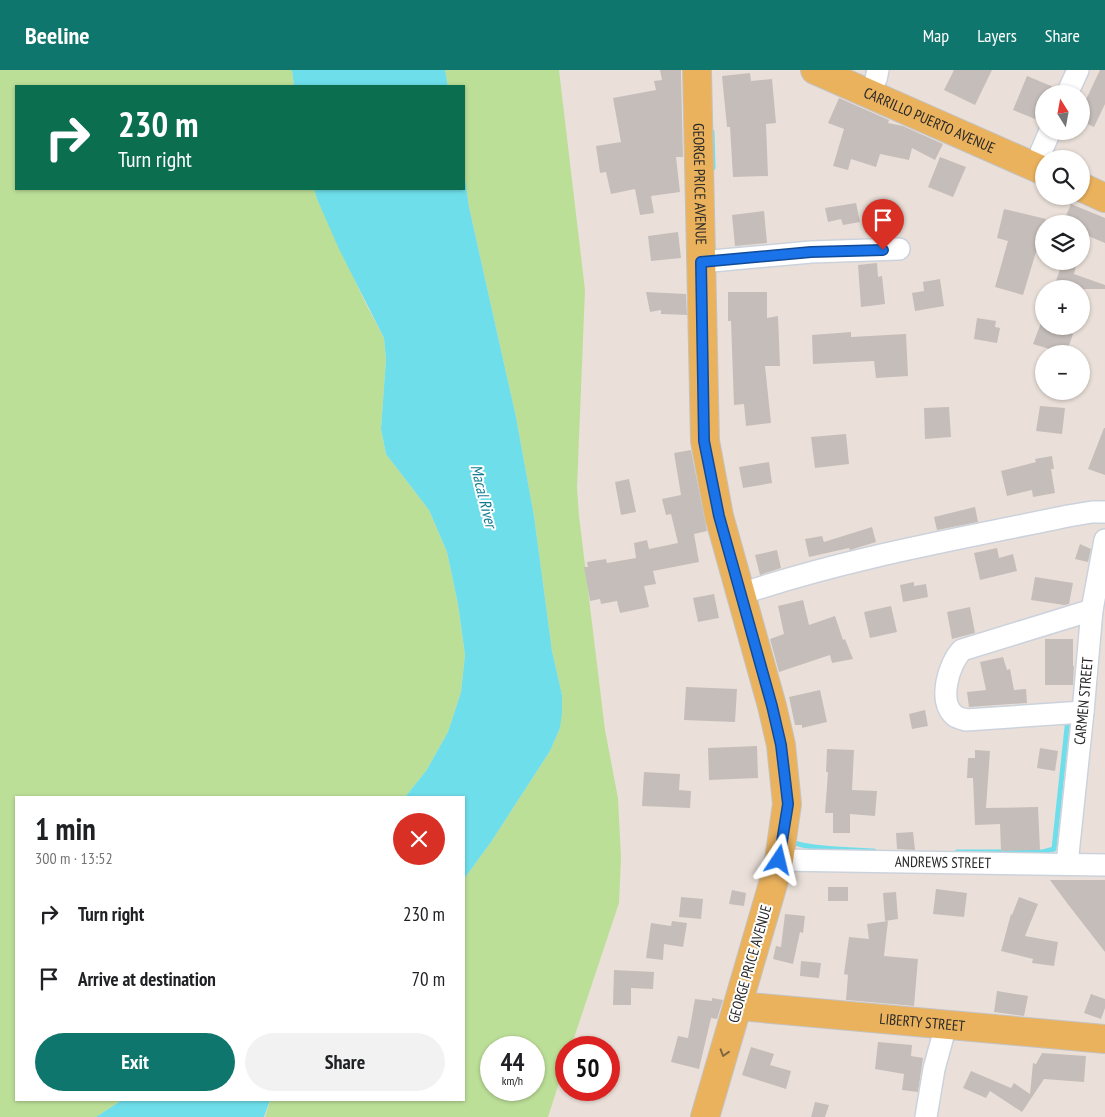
<!DOCTYPE html>
<html lang="en">
<head>
<meta charset="utf-8">
<style>
  :root { --surface:#fff; --page:#f2f2f2; --text:#202124; --muted:#757577; --accent:#0f766e }
  body { margin:0; font-family:"PT Sans Narrow",sans-serif; background:var(--page); color:var(--text); height:100vh; display:flex; flex-direction:column; font-size:19px; white-space:nowrap }
  * { box-sizing:border-box; margin:0 }
  p { font-size:16px; color:var(--muted) }
  .icon { flex:none; width:28px; height:28px; fill:none; stroke:currentColor; stroke-width:2; stroke-linecap:round; stroke-linejoin:round }
  .map { position:relative; flex:1; overflow:hidden }
  .details { position:absolute; left:15px; top:726px; width:450px; height:305px; display:flex; flex-direction:column; background:var(--surface); border-radius:0px; box-shadow:0 1px 4px #0004 }
  .details>* { flex:none }
  .guide { position:absolute; left:15px; top:15px; width:450px; height:105px; border-radius:0px; box-shadow:0 1px 4px #0004; background:#0b6e4f; color:#fff; overflow:hidden }
  .needle { width:32px; rotate:349deg }
  .buttons { position:absolute; left:1035px; top:15px; display:grid; gap:10px }
  .buttons a { display:grid; place-items:center; width:55px; height:55px; border-radius:50%; background:var(--surface); box-shadow:0 1px 4px #0004; font-size:25px }
  .speed { position:absolute; left:480px; top:966px; display:flex; gap:10px; font-size:25px; font-weight:700; text-align:center }
  .speed>* { display:grid; place-content:center; width:65px; height:65px; border-radius:50%; background:var(--surface); box-shadow:0 1px 4px #0004; line-height:1 }
  .speed small { font-size:12px; font-weight:400 }
  .speed .limit { border:8px solid #d22; background:#fff; color:#111 }
  .pin { position:absolute; display:grid; place-items:center; width:42px; height:42px; color:#fff; margin:-51px -21px; border-radius:50% 50% 50% 0; rotate:-45deg; box-shadow:0 0 5px #0007 }
  .pin .icon { rotate:45deg }
  .me { position:absolute; width:55px; margin:-28px; rotate:10deg; stroke-linejoin:round; filter:drop-shadow(0 0 4px #0008) }
  .turn { display:flex; align-items:center; gap:18px; height:105px; padding:0 20px; font-size:22px }
  .turn .icon { width:65px; height:65px; stroke-width:2.5 }
  .turn b { display:block; font-size:35px; line-height:42px }
  .round { display:grid; place-items:center; flex:none; width:52px; height:52px; border-radius:26px; background:var(--page) }
  .head { display:flex; align-items:center; justify-content:space-between; height:85px; padding:0 20px }
  h1 { font-size:30px; font-weight:600; line-height:38px }
  .cta { display:flex; gap:10px; margin-top:auto; padding:10px 20px }
  .cta a { flex:1; height:58px; border-radius:30px; background:var(--accent); color:#fff; font-size:20px; font-weight:600; line-height:58px; text-align:center }
  .cta a+a { background:var(--page); color:var(--text) }
  ul { padding:0; list-style:none }
  li { display:flex; align-items:center; gap:15px; height:65px; padding:0 20px }
  li div { flex:1 }
  li b { display:block; font-size:19px }
  li em { font-style:normal }
  header { display:flex; align-items:center; gap:30px; box-sizing:border-box; height:70px; padding:0 25px; background:var(--accent); color:#fff }
  header strong { font-size:24px }
  nav { display:flex; gap:28px; margin-inline-start:auto; font-size:18px }
  .map>svg:first-child { display:block }
  .green { fill:#bcdf97; fill-rule:evenodd }
  .water { fill:#6edeea }
  .lines { fill:none; stroke-linecap:round; stroke-linejoin:round }
  .stream { stroke:#6edeea; stroke-width:5 }
  .building { fill:#c5bdb9 }
  .minor-casing { stroke:#ccd2dc; stroke-width:24 }
  .major-casing { stroke:#c3c3c3; stroke-width:30 }
  .minor { stroke:#fff; stroke-width:21 }
  .major { stroke:#ebb25d; stroke-width:28 }
  .oneway { stroke:#806640 }
  .route-casing { stroke:#114b97; stroke-width:12 }
  .route { stroke:#1a73e8; stroke-width:9 }
  .labels { text-anchor:middle; stroke-width:4; stroke-linejoin:round; paint-order:stroke }
  .street-label { font-size:15px; fill:#282828; stroke:#fff }
  .water-label { font-size:16px; font-style:italic; fill:#117c92; stroke:#fff }
</style>
</head>
<body>
<header>
<strong>Beeline</strong>
<nav><a>Map</a><a>Layers</a><a>Share</a></nav>
</header>
<div class="map">
<svg width="1105" height="1047" viewBox="0 0 1105 1047">
  <rect width="100%" height="100%" fill="#eae0d9"/>
  <path class="green" d="M0,0H292L294,16H16V119H314L317,129L366,234L384,268L386,289L381,359L386,384L429,440L447,482L458,534L465,585L461,622L448,662L426,701L405,727L16,728V1030H122L96,1047H0Z
    M445,0H559L585,220L577,418L579,446L605,660L618,728L621,788L619,833L571,977L566,978V991L548,1047H265L270,1030H464V809L491,772L550,681L560,658L562,625L552,581L534,446L516,347L469,137L464,101V16H448ZM491,978H534V1020H491Z"/>
  <path class="water" d="M292,0H445L448,16H294Z
    M464,101L469,137L516,347L534,446L552,581L562,625V643L560,658L550,681L491,772L464,809V728L405,727L426,701L448,662L461,622L465,585L458,534L447,482L429,440L386,384L381,359L386,289L384,268L339,179L317,129L314,119H464Z
    M122,1030H270L264,1047H96Z"/>
  <g class="lines">
    <path class="stream" d="M712,62L713,98
      M791,771C802,779 857,780 874,781
      M957,782H1043L1054,779L1068,648"/>
  </g>
  <path class="building" d="M660,0H681V5L683,87H676L680,122L651,126L654,143L640,145L635,119L611,124L606,102L600,103L596,76L621,72L613,28L656,20L654,11L662,10Z
    M954,0H992L975,35L944,20Z
    M1100,0H1105V34L1094,57L1081,51V40Z
    M750,3L751,11L772,9L776,53L766,54L768,106L733,107L730,57H727L722,6Z
    M1027,6L1056,18L1055,24H1044V42L1040,51L1013,40Z
    M839,28L889,50L888,53L903,56L943,74L935,90L912,78L909,90L880,84L876,97L851,89L848,100L833,96L844,59L828,53Z
    M940,87L966,97L953,127L928,117Z
    M856,133L860,152L843,155L841,149L828,152L825,138Z
    M1071,134L1105,148V173L1081,163V154L1065,148Z
    M1004,139L1046,149L1023,225L995,217L1008,171L997,168Z
    M764,141L767,173L735,176L732,145Z
    M678,162L681,188L651,191L648,166Z
    M1063,191H1077L1074,204L1105,215V219H1053Z
    M877,193L878,207L882,206L885,234L861,237L858,195Z
    M940,209L944,236L915,241L912,223L924,221L923,212Z
    M646,222L686,224L687,245L661,244V240L650,242Z
    M728,222H767V248L778,246L780,296H765L771,353L746,356L744,334L734,335L731,251H728Z
    M977,248L996,251L995,257L1000,258L997,273L974,269Z
    M1041,253L1044,254V256H1051L1073,264L1066,284L1033,274Z
    M851,262V267L906,264L908,306L876,308L874,291L813,294L812,265Z
    M1040,336L1065,338L1062,364L1036,361Z
    M949,337L951,367L925,369L924,338Z
    M1104,358H1105V405L1088,399Z
    M846,364L849,394L815,398L811,367Z
    M691,380L707,461L694,464L699,492L653,501L656,514L644,516L649,537L620,543L617,531L601,534L600,529L590,531L584,497H588L587,492L606,489L607,493L636,488L634,473L647,470L649,479L678,473L671,444L666,445L662,429L681,425L674,383Z
    M1052,386L1054,399H1051L1055,423L1033,427L1032,420L1007,426L1001,401L1036,392L1035,389Z
    M769,392L772,413L743,418L739,397Z
    M629,409L636,442L621,445L615,412Z
    M975,437L978,452L937,460L934,447Z
    M872,457L876,472L850,480L849,478L809,487L805,469L822,466L824,472Z
    M1080,474L1091,479L1088,492L1075,489Z
    M997,478L999,488L1013,484L1017,501L980,510L974,483Z
    M777,480L781,498L760,505L755,485Z
    M1035,507L1073,513L1069,534L1064,535L1031,530Z
    M914,512V516L926,514L928,527L903,532L900,515Z
    M714,524L719,548L698,552L693,528Z
    M803,530L809,555L835,546L843,570L845,569L853,589L832,593L830,585L779,602L770,569L784,564L778,536Z
    M891,536L897,562L870,568L864,542Z
    M970,537L975,563L952,569L947,542Z
    M1045,569H1073V596H1074L1073,615H1045Z
    M1003,587L1007,600L1010,599L1014,620L1026,619L1027,633L969,637L967,622L986,620L980,592Z
    M686,617L737,619L735,652L684,650Z
    M820,620L827,652L802,658V655H795L789,627Z
    M925,640L928,656L912,659L909,644Z
    M757,676L758,708L709,710L708,678Z
    M1040,678L1058,681L1055,701L1037,698Z
    M827,679L854,680L852,720L877,721L875,746L850,744V763H833V743H825L828,702H826Z
    M975,680L990,681L986,738L1038,737L1040,780L1001,781L1000,754L975,755L973,708H967L968,688H975Z
    M644,702L680,704L679,720L691,721L690,738L642,736Z
    M913,762L915,780L897,779L896,763Z
    M1050,810H1105V882L1067,833Z
    M828,817H848V831H828Z
    M936,819L967,823L964,847L933,844Z
    M732,820L746,823L744,836L729,834Z
    M896,822L898,849L885,851L883,823Z
    M681,827L703,829L701,849L679,847Z
    M1019,827L1038,834L1025,866L1058,872L1054,896L1032,893L1033,889L1001,881L1011,844L1012,845Z
    M785,844L805,846L803,863L800,862L793,894L773,889L776,876L781,877Z
    M672,851L687,853L683,877L664,874L663,890L646,888L651,853L671,856Z
    M888,851L884,886L918,889L914,936L846,930L848,905L844,904L849,867L869,869L867,854Z
    M801,891L821,893L819,908L800,906Z
    M614,900L654,902L653,919L631,918V935H613Z
    M997,921L1028,926L1024,946L994,942Z
    M1091,924L1105,929V938L1101,949L1084,943Z
    M712,928L723,930L717,949L711,948L699,999L671,992L678,966L688,968L695,929L712,931Z
    M878,972L912,975L911,986L923,988L918,1022L902,1020L904,1004L875,999Z
    M751,977L774,984L770,995L791,1001L786,1019L742,1005Z
    M1042,983L1086,986L1084,1012L1044,1009L1022,1042L990,1021L986,1028L963,1018L971,1001L1011,1018L1014,1013L1030,1024L1033,993L1036,994Z
    M815,1032L829,1035L825,1047H811Z"/>
  <g class="lines">
    <defs>
      <g id="minor">
        <path d="M876,9L878,0"/>
        <path d="M1067,24L1078,0"/>
        <path d="M1041,82L1050,61"/>
        <path d="M701,192L811,182L899,179"/>
        <path d="M741,524C847,488 958,469 1068,446L1092,442H1105"/>
        <path d="M1083,642L966,650C963,649 958,648 955,646C937,632 949,593 962,580L1092,540"/>
        <path id="s1" d="M779,790L1105,795"/>
        <path id="s2" d="M1067,794L1083,642L1092,540L1105,470"/>
        <path d="M926,1047L934,999L946,955"/>
      </g>
      <g id="major">
        <path id="s3" d="M697,0L705,371L719,446L772,636L781,675L787,734L779,790L773,814L705,1047"/>
        <path id="s4" d="M815,0L1044,101"/>
        <path d="M1081,117L1105,128"/>
        <path id="s5" d="M739,936L1105,969"/>
      </g>
    </defs>
    <use href="#minor" class="minor-casing"/>
    <use href="#major" class="major-casing"/>
    <use href="#minor" class="minor"/>
    <use href="#major" class="major"/>
  </g>
  <defs><path id="oneway-chevron" d="M-2-3.5L2.5 0L-2 3.5" fill="none" stroke-width="1.6" stroke-linecap="round" stroke-linejoin="round" transform="scale(1.25)"/></defs>
  <use class="oneway" href="#oneway-chevron" transform="translate(724 983) rotate(107)"/>
  <g class="lines">
    <defs>
      <path id="route" d="M779,790L788,734L781,675L772,636L719,446L704,371L701,192L811,182L883,180"/>
    </defs>
    <use href="#route" class="route-casing"/>
    <use href="#route" class="route"/>
  </g>
  <g class="labels">
    <g class="street-label">
      <text dy="5" stroke="none"><textPath href="#s4" startOffset="125">CARRILLO PUERTO AVENUE</textPath></text>
      <text dy="5" stroke="none"><textPath href="#s3" startOffset="114">GEORGE PRICE AVENUE</textPath></text>
      <text dy="5" stroke="none"><textPath href="#s2" startOffset="164">CARMEN STREET</textPath></text>
      <text dy="5" stroke="none"><textPath href="#s1" startOffset="164">ANDREWS STREET</textPath></text>
      <text transform="translate(750 894) rotate(-74)" y="5">GEORGE PRICE AVENUE</text>
      <text dy="5" stroke="none"><textPath href="#s5" startOffset="184">LIBERTY STREET</textPath></text>
    </g>
    <g class="water-label">
      <text transform="translate(484 426) rotate(76)" y="6">Macal River</text>
    </g>
  </g>
</svg>
<div class="buttons">
<a><svg class="needle" viewBox="-14 -14 28 28"><path d="M0-13l5 13h-10z" fill="#e53935"/><path d="M0 13l5-13h-10z" fill="#757577"/></svg></a>
<a><svg class="icon" aria-label="search" viewBox="0 0 24 24"><circle cx="10" cy="10" r="6"/><path d="M15 15l6 6"/></svg></a>
<a><svg class="icon" aria-label="layers" viewBox="0 0 24 24"><path d="M12 4l9 5-9 5-9-5zM3 14l9 5 9-5"/></svg></a>
<a>+</a>
<a>−</a>
</div>
<div class="speed"><div>44<small>km/h</small></div><div class="limit">50</div></div>
<div class="pin" style="left:883px;top:180px;background:#d93025"><svg class="icon" aria-label="arrive" viewBox="0 0 24 24"><path d="M6 21V4h12l-3 4 3 4H6"/></svg></div>
<svg class="me" style="left:779px;top:790px" viewBox="-20 -20 40 40"><path d="M0-17L14 15 0 8-14 15z" fill="#1a73e8" stroke="#fff" stroke-width="4"/></svg>
<div class="guide">
<div class="turn"><svg class="icon" aria-label="right" viewBox="0 0 24 24"><path d="M7 20v-9h11M14 6l5 5-5 5"/></svg><div><b>230 m</b>Turn right</div></div>
</div>
<section class="details">
<div class="head"><div><h1>1 min</h1><p>300 m · 13:52</p></div><a class="round" style="background:#d93025;color:#fff"><svg class="icon" aria-label="close" viewBox="0 0 24 24"><path d="M6 6l12 12M18 6L6 18"/></svg></a></div>
<ul>
<li><svg class="icon" aria-label="right" viewBox="0 0 24 24"><path d="M7 20v-9h11M14 6l5 5-5 5"/></svg><div><b>Turn right</b></div><em>230 m</em></li>
<li><svg class="icon" aria-label="arrive" viewBox="0 0 24 24"><path d="M6 21V4h12l-3 4 3 4H6"/></svg><div><b>Arrive at destination</b></div><em>70 m</em></li>
</ul>
<div class="cta"><a>Exit</a><a>Share</a></div>
</section>
</div>
</body>
</html>
